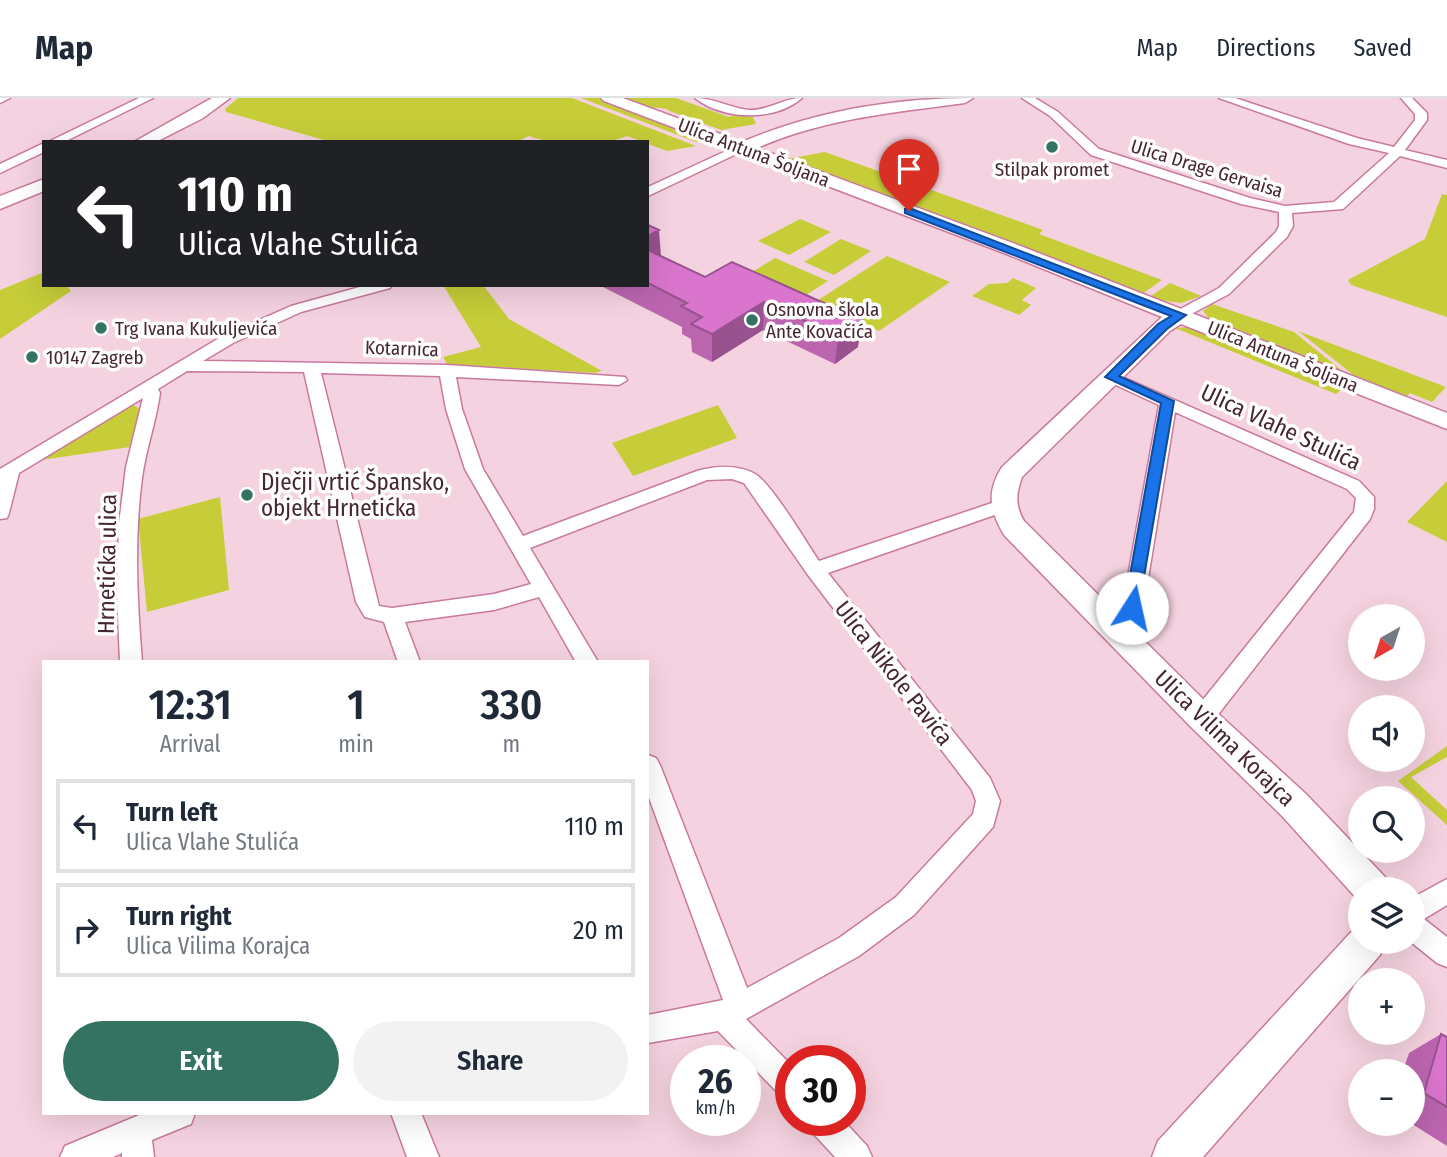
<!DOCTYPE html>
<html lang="en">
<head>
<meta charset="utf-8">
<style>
  :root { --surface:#fff; --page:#f2f2f3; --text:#1f2937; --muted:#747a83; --line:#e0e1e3; --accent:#347361 }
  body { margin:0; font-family:"Fira Sans Condensed",sans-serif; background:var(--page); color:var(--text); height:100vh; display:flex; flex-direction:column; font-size:26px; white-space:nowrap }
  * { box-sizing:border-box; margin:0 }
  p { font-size:23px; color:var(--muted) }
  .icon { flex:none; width:38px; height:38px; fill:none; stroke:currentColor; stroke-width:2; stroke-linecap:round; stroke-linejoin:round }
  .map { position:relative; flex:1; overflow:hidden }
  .side { position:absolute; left:42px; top:562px; width:607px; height:455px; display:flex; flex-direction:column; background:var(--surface); border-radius:0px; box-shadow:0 7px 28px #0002 }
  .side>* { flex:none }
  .hud { position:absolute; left:42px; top:42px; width:607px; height:147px; border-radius:0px; box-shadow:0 7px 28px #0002; background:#202124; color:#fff; overflow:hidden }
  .needle { width:46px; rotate:219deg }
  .controls { position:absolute; left:1348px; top:506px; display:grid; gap:14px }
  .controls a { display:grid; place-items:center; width:77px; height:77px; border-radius:50%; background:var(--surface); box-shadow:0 7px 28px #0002; font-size:35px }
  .speed { position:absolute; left:670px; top:947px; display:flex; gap:14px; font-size:35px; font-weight:700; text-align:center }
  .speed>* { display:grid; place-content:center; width:91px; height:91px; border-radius:50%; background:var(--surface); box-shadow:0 7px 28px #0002; line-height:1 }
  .speed small { font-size:18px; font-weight:400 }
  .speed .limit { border:10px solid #d22; background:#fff; color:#111 }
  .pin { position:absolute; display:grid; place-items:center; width:60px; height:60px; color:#fff; margin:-72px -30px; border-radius:50% 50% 50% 0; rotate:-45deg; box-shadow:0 0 7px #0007 }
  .pin .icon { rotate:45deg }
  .me { position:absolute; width:77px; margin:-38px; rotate:10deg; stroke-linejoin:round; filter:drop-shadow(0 0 5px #0008) }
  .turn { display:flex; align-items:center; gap:24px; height:147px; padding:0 21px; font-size:32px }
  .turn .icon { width:91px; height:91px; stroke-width:2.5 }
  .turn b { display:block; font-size:49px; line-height:60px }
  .eta { display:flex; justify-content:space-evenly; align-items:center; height:119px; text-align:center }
  .eta b { font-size:42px; font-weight:600; line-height:49px }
  .primary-button { display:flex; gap:14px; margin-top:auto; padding:14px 21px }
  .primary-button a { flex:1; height:80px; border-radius:42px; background:var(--accent); color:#fff; font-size:28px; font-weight:600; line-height:80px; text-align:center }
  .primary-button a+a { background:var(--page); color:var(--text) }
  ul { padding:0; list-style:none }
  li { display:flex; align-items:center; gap:21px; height:94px; margin:0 14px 10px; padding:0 7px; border:4px solid var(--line); border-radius:0px }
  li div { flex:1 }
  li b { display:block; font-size:26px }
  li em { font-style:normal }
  header { display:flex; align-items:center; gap:42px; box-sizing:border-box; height:98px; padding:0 35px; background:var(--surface); border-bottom:2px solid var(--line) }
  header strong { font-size:33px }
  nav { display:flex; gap:38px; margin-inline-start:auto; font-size:24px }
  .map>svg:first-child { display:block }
  .green { fill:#c6cd39 }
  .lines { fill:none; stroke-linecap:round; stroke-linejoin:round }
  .street-casing { stroke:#c9799d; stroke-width:3 }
  .secondary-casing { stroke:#c9799d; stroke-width:3 }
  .street { fill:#fff; fill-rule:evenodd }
  .secondary { fill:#fff; fill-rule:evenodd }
  .wall { fill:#bb65af }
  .shaded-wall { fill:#98528f }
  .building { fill:#d975cc; stroke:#98528f; stroke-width:2 }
  .route { fill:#1a73e8; stroke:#114b97; stroke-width:2 }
  .poi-dot { fill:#347361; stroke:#fefefe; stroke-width:2.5 }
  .labels { text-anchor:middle; stroke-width:7; stroke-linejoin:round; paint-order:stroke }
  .far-street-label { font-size:19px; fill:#462534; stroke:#fefefe }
  .far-poi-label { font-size:19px; fill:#462534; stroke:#fefefe; text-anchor:start }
  .street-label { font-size:23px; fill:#462534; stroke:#fefefe }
  .poi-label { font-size:23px; fill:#462534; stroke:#fefefe; text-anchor:start }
</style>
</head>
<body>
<header>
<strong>Map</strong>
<nav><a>Map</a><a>Directions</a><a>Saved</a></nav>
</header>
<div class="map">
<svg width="1447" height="1059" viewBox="0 0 1447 1059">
  <rect width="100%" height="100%" fill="#f5d2e0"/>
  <path class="green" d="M238,0H572L696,48L667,53L627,38C605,48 552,48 529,38L516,44H331L226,14L225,11Z
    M581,0H599L702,43L696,44Z
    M621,0H676L729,19L735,16L753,19L756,26L721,32L667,12L668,11L649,9Z
    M825,54L1043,132L1039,136L1162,182L1142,196L787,61Z
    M1442,96L1447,97V219L1351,187L1348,182L1425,141Z
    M800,121L831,134L789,157L758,143Z
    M841,141L871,153L834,177L804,164Z
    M887,158L950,184L879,233L815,204Z
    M775,160L828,183L806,197L752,174Z
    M44,174V187H66L71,193L0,241V192Z
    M1013,180L1036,190L1022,202L1031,207L1019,217L972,198L989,186L1007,185Z
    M1170,185L1199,197L1201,198L1181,205L1152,201L1151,198Z
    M443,187H483L509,221L602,273L594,275L447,266L443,259L481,249Z
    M1212,206L1294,234L1350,279L1212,224L1203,213Z
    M1188,229L1345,288L1336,296L1175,230Z
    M1298,233L1446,289L1432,304L1410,295L1406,299L1356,279Z
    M131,306L139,310V315L130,349L41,362Z
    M718,307L737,340L633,378L612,345Z
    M1447,383V444L1407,424Z
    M220,399L229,492L147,514L138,421Z
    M1447,648V659L1411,679L1447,712V727L1398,683Z"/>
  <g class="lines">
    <defs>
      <path id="street" d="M0,0H10L0,5Z
        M139,0H153L64,44H48Z
        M695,0C714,0 730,10 749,12C768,13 783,0 802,0C774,24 723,22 695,0Z
        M1022,0H1035L1058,14L1099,51L1250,100L1285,108L1334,104L1389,55L1349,46L1219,0H1235L1357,40L1394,49L1415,22V16L1401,0H1412L1427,15V22L1405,52L1447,62V70L1400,58L1343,111L1292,115L1293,128L1287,139L1229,196L1180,222L1175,220L1172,217L1175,214L1219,190L1276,134L1279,128V114L1241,106L1091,57L1050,18Z
        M44,45V54L0,75V66Z
        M739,47L749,50L648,98V89Z
        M367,187H392L390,190L301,214L233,245L203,263L447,267L625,279L627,282L619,287L456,279L462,311L483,371L523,438L697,373C716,368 736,366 755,376C772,386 806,444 819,463L995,404H1009L1011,408L1009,412L828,475L990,680L1000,703L993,729L914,817L859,858L746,921L791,967V1003L781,998L718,933L648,945V917L723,902L648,697V657L656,660L660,667L747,890L839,840L896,799L973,716L976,703L972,692L808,477L744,385L732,381L707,382L530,450L598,564H576L539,499L494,512L405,524L420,564H398L384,524L365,519L356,504L304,274L187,273L158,291L160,295C156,324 146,351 142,380C134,441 137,502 142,564H120L117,495L119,426L126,369L143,300L19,375L9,415L7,420L0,421V371L221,239L291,208ZM321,275L440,278L446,311L465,371L531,486L494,496L392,510L379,508Z
        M1111,274L1359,383L1374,399V411L1370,421L1210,627L1202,629L1194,627L1191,620L1194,613L1354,414L1356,400L1347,391L1175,314L1140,530C1133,542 1129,550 1115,546L1111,540L1119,528L1159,307L1105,282L1103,279Z
        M1447,781V807L1424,821L1447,839V869L1437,865L1411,844L1412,800Z
        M144,1015H195L191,1026L152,1042L154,1059H122V1055L113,1059H60L65,1048Z
        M391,1015H421L439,1059H407Z
        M807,1022H843L867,1048L872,1059H835L811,1033Z"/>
      <path id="secondary" d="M212,0H230L203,20L156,44H134Z
        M601,0H623L742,44C815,13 894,0 973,0L965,5C892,15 826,20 757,50L1018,147L1447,315V331L1181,226L1170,233L1022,379C1016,395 1015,408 1024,423L1213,611L1306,696L1385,779L1390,791H1360L1359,803L1282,718L1191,629L1004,437C990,413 986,394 1002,369L1162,219L1004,155L604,3Z
        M44,81V93L0,111V98Z
        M1360,828V844H1386L1380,857L1203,1059H1152L1158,1043L1354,831Z"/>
    </defs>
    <use href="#street" class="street-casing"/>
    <use href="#secondary" class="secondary-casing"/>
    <use href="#street" class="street"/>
    <use href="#secondary" class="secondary"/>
  </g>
  <path class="wall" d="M648,127L661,158L705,179L732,164L858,249L835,266L763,232L712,264L692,254L691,241L682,236V229L601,188V187H648Z
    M1441,936L1447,939V1048L1412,1026V973H1403L1409,955Z"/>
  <path class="shaded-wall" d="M659,132L661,159L648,166V138Z
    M764,204L763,232L712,264V236Z
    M862,222L858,249L835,266L838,238Z"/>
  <path class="building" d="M648,127L659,132L648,138Z
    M648,152L705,179L732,164L862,222L838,238L764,204L712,236L691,226L702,219L681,208L687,205L648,185Z
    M1441,936L1447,939V1009L1424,995Z"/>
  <path class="route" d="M905,111H912L1186,217L1167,231L1119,278L1174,303L1138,514H1127L1124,510L1161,305L1105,279L1158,226L1171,218L905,115Z"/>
  <g class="poi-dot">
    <circle cx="1052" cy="49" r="7"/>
    <circle cx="752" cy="222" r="7"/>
    <circle cx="101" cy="230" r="7"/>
    <circle cx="32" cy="259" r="7"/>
    <circle cx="247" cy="397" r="7"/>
  </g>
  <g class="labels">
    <g class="far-street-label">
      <text transform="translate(754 54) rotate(21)" y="7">Ulica Antuna Šoljana</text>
      <text transform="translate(1207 70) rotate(17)" y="7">Ulica Drage Gervaisa</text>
      <text transform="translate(402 250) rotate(2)" y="7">Kotarnica</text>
      <text transform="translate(1283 258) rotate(22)" y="7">Ulica Antuna Šoljana</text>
    </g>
    <g class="far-poi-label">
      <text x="1052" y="78" text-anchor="middle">Stilpak promet</text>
      <text x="766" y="218">Osnovna škola<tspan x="766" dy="22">Ante Kovačića</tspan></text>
      <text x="115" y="237">Trg Ivana Kukuljevića</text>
      <text x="46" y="266">10147 Zagreb</text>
    </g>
    <g class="street-label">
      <text transform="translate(1281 329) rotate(25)" y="8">Ulica Vlahe Stulića</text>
      <text transform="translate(107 466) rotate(-89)" y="8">Hrnetićka ulica</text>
      <text transform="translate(894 575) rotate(52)" y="8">Ulica Nikole Pavića</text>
      <text transform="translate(1225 640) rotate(44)" y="8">Ulica Vilima Korajca</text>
    </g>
    <g class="poi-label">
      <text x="261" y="392">Dječji vrtić Špansko,<tspan x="261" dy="26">objekt Hrnetićka</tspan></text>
    </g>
  </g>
</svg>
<div class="controls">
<a><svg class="needle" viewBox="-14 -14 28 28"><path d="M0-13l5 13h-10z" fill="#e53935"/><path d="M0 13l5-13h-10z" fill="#747a83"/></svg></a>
<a><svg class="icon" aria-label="sound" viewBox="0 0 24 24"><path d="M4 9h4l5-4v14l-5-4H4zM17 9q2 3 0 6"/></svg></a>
<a><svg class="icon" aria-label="search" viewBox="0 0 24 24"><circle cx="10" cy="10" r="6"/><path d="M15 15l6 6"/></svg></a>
<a><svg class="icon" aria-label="layers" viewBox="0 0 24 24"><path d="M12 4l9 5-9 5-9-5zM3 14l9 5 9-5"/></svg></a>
<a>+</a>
<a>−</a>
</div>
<div class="speed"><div>26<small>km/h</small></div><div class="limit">30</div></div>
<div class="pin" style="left:909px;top:113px;background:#d93025"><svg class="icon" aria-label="arrive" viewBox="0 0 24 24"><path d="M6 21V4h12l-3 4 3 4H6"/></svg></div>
<svg class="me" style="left:1132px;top:510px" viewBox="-20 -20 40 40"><circle r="19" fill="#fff"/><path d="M0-13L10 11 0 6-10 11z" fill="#1a73e8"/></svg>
<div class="hud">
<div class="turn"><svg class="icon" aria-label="left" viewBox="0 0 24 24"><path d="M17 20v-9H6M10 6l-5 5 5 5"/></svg><div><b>110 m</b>Ulica Vlahe Stulića</div></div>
</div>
<section class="side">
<div class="eta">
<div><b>12:31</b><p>Arrival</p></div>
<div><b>1</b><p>min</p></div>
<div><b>330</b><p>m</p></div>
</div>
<ul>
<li><svg class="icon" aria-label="left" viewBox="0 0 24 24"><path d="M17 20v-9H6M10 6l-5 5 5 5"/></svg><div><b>Turn left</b><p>Ulica Vlahe Stulića</p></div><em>110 m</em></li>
<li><svg class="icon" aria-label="right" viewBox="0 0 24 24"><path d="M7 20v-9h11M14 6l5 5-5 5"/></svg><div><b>Turn right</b><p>Ulica Vilima Korajca</p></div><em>20 m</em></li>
</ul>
<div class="primary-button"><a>Exit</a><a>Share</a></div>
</section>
</div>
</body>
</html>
